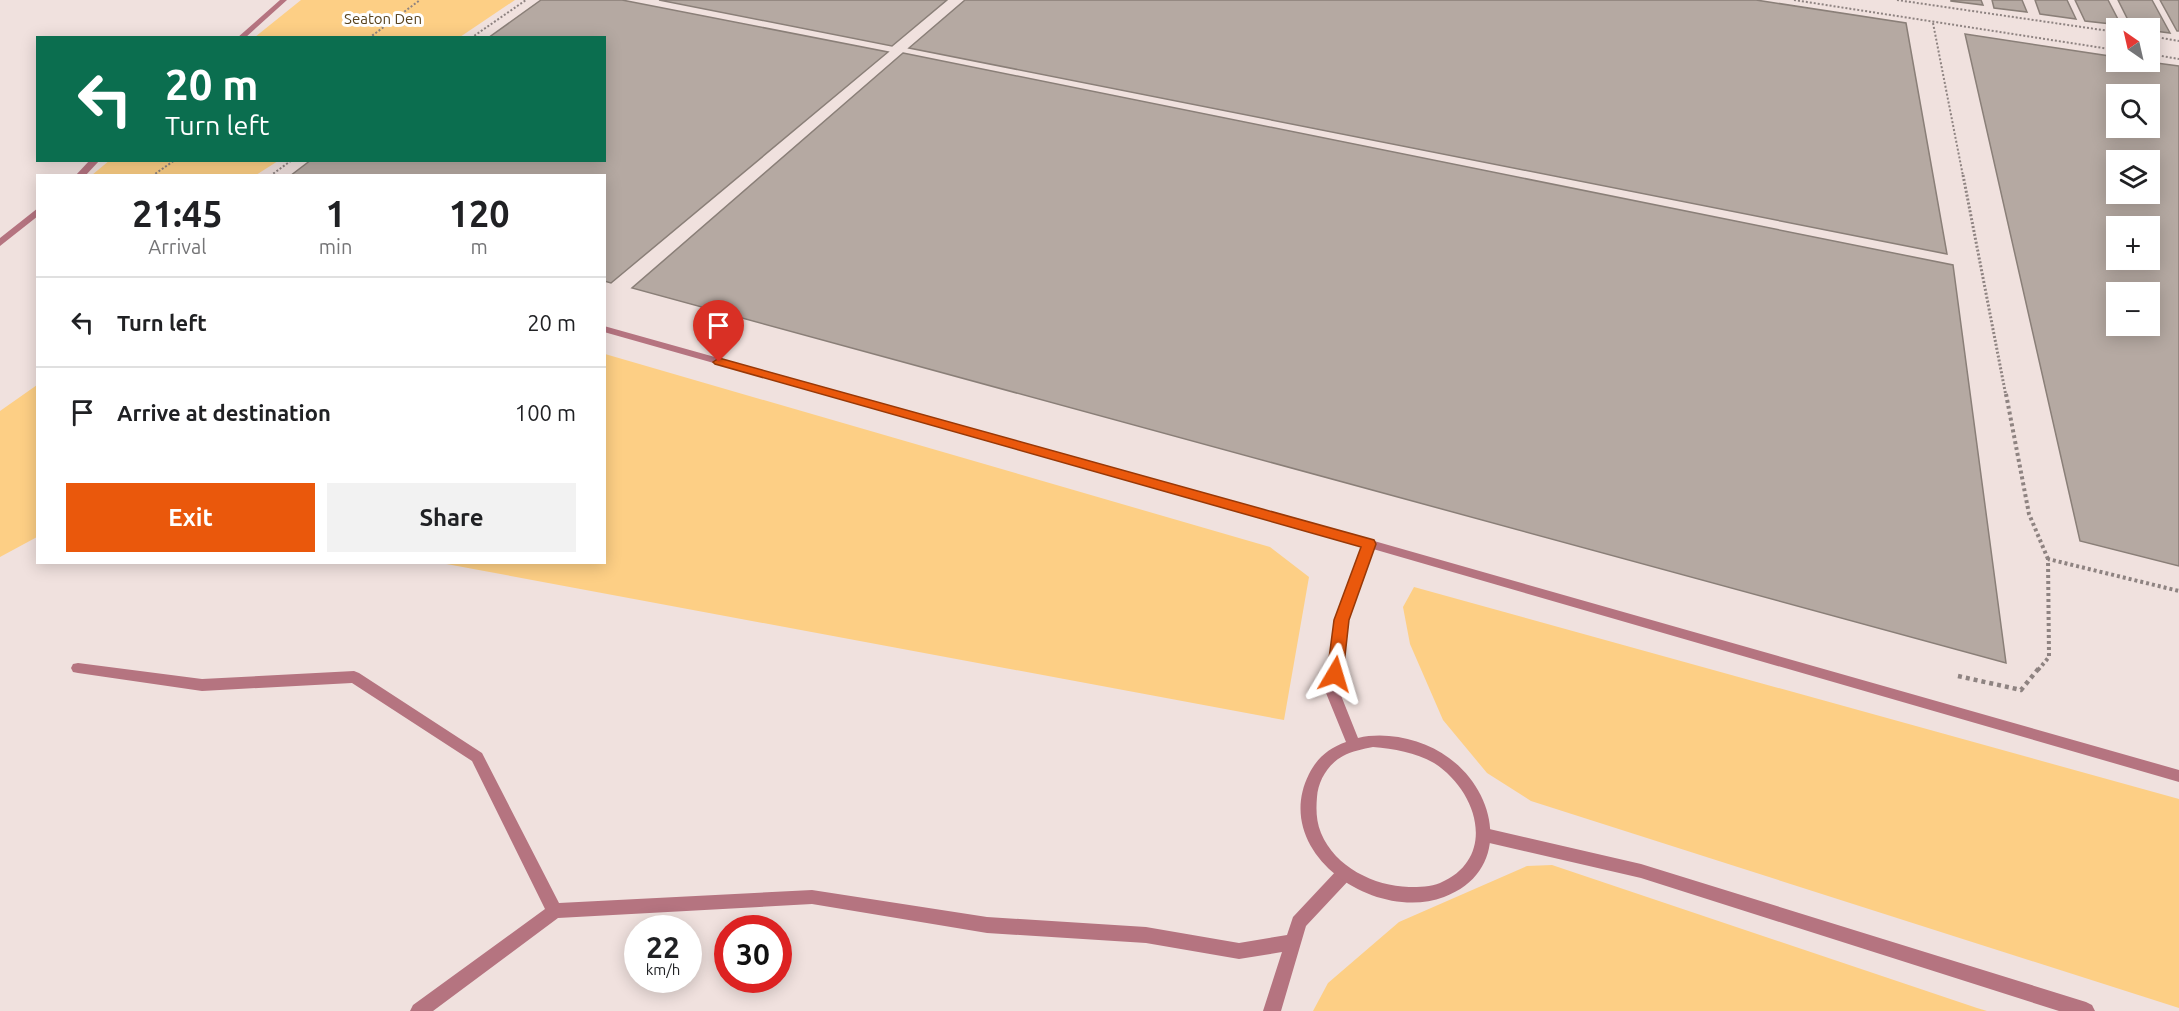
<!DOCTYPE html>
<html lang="en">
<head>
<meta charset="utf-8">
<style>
  :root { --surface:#fff; --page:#f2f2f2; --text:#202124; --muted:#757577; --line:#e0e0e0; --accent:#ea580c }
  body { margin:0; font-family:Ubuntu,sans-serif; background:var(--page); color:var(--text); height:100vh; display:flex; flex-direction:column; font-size:22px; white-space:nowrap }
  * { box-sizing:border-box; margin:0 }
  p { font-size:20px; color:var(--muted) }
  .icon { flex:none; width:33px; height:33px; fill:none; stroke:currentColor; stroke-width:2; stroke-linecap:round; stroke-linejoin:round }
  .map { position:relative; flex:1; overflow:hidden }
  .drawer { position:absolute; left:36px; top:174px; width:570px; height:390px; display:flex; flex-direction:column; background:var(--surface); border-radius:0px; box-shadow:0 3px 15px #0003 }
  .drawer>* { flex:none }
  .top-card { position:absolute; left:36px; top:36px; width:570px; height:126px; border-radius:0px; box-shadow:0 3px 15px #0003; background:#0b6e4f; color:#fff; overflow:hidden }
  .needle { width:39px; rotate:326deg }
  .tools { position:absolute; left:2106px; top:18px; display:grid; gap:12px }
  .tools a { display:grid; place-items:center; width:54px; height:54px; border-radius:0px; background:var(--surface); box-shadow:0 3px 15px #0003; font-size:30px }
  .speed { position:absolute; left:624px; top:915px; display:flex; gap:12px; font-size:30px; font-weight:700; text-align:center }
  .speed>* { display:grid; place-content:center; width:78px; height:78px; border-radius:50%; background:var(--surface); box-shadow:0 3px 15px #0003; line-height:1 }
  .speed small { font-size:15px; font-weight:400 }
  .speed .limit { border:9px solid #d22; background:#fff; color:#111 }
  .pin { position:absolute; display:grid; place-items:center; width:51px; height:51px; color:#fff; margin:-62px -26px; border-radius:50% 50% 50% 0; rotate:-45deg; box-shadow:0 0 6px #0007 }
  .pin .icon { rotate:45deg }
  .me { position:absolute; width:66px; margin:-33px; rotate:7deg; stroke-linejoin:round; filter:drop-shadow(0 0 4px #0008) }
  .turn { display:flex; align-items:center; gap:21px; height:126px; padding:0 30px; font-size:27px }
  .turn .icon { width:78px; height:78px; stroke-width:2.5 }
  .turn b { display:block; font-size:42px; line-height:51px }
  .eta { display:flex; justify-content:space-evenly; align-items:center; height:102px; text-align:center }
  .eta b { font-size:36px; font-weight:600; line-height:42px }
  .cta { display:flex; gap:12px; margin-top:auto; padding:12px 30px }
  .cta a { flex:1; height:69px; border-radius:0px; background:var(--accent); color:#fff; font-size:24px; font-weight:600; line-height:69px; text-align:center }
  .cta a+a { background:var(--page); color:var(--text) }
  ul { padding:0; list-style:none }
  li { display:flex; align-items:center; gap:18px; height:90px; padding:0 30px; border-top:2px solid var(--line) }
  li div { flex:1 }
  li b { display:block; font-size:22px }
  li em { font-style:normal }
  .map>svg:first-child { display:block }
  .green { fill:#fdcf85 }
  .building { fill:#b5a9a2; stroke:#8a7f78; stroke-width:1.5; fill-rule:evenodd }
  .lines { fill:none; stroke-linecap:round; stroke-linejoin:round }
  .path-far3 { stroke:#8e8381; stroke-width:2; stroke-dasharray:2 2; stroke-linecap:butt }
  .path-far2 { stroke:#8e8381; stroke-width:3; stroke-dasharray:2 2; stroke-linecap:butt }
  .path-far1 { stroke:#8e8381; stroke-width:4; stroke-dasharray:3 3; stroke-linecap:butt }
  .path { stroke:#8e8381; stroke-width:4.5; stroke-dasharray:4 4; stroke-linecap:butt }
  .service { fill:#b57480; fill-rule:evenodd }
  .minor { fill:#b57480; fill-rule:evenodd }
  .tertiary { fill:#b57480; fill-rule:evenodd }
  .route { fill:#ea580c; stroke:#983908; stroke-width:1.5 }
  .labels { text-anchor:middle; stroke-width:6; stroke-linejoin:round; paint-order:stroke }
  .far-park-label { font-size:15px; fill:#59431d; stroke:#fff }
</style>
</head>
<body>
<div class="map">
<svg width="2179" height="1011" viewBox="0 0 2179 1011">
  <rect width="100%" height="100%" fill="#f0e1de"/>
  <path class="green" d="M301,0H515L460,37H255Z
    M110,160H278V161L256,175H92Z
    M605,354L1270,547L1309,577L1284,720L441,563L604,562Z
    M37,385V537L0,557V411Z
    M1414,587L2179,799V1008L1531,801L1487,773L1443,720L1410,644L1403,607Z
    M1552,865L1977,1008L1987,1011H1313L1328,983L1399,922L1527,866Z"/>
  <path class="building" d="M541,0H622L888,52L611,283L604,281V176H290L311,160H604V38H488Z
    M659,0H947L892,46Z
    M965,0H1756L1906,23L1947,254L909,48Z
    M1951,0H1981L1983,5L1951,1Z
    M1992,0H2022L2027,12L1994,8Z
    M2035,0H2067L2076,19L2040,14Z
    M2075,0H2108L2121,25L2085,21Z
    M2118,0H2152L2170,33L2132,28Z
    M2160,0H2179V31H2177Z
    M1965,34L2116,57V62H2149L2179,66V566L2080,541ZM2116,94H2150V128H2116ZM2116,160H2150V194H2116ZM2116,226H2150V260H2116ZM2116,292H2150V326H2116Z
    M903,53L1953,265L2006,663L632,288Z"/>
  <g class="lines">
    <path class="path-far3" d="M1794,0L2116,50
      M1897,0L2116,32
      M1933,23L1963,176
      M2150,36L2179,41
      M369,38L420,0
      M471,38L526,0
      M2150,54L2179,59
      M152,176L175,160
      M270,176L292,160"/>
    <path class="path-far2" d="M1963,175L2006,396"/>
    <path class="path-far1" d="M2006,394L2029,514L2048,559
      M2038,670L2049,657L2048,559L2179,591"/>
    <path class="path" d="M1958,676L2021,690L2039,668"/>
    <path class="service" d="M78,663L202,679L354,671L359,673L482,753L559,903L812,890L987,917L1146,927L1239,943L1287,935L1293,917L1338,869L1344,867L1350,869L1352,874L1350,879L1306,926L1281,1011H1263L1282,952L1239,959L1146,943L987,933L812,904L558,918L433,1011H410L413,1005L545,909L472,761L352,683L202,691L78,673L73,672L71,668L73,664Z
      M1485,828L1641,864L2086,1002L2092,1005L2095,1011H2059L1641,878L1485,842L1480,840L1477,835L1480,830Z"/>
    <path class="minor" d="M604,326L1339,531L2179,770V782L1373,549L1348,620L1340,693L1358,738C1388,731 1425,740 1449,758C1499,794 1511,872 1444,897C1374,923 1270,852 1309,774C1317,758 1329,748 1346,742L1326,693L1334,620L1362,546L604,332ZM1373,747C1394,749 1415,752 1434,763C1478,791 1498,858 1440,883C1431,887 1419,887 1409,887C1374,886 1335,867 1321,833C1316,821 1316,809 1317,797C1318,781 1328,764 1343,756C1352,751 1363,749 1373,747Z"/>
    <path class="tertiary" d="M280,0H287L245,38H237Z
      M90,160H100L85,176H75Z
      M38,208V216L0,246V238Z"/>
  </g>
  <path class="route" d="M719,358L1374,540L1376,544L1349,620L1343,674L1335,681L1327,674L1334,620L1361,547L715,364L713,362Z"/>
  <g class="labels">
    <g class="far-park-label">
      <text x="383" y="24">Seaton Den</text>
    </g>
  </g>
</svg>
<div class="tools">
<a><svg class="needle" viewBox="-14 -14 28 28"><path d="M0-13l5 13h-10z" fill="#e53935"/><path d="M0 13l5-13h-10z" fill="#757577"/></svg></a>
<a><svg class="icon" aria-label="search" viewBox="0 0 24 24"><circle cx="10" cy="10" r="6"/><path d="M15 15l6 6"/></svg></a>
<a><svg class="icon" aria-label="layers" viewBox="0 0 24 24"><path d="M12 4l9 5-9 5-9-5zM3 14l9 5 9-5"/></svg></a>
<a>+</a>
<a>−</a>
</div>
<div class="speed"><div>22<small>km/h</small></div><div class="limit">30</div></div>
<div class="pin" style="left:719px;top:362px;background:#d93025"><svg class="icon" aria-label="arrive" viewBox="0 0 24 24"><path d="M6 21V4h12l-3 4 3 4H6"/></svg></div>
<svg class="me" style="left:1335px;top:674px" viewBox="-20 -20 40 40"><path d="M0-17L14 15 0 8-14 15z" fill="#ea580c" stroke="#fff" stroke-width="4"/></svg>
<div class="top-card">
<div class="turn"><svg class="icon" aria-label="left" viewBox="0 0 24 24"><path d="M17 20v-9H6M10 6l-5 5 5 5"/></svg><div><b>20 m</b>Turn left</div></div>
</div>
<section class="drawer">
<div class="eta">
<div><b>21:45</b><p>Arrival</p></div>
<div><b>1</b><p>min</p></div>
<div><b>120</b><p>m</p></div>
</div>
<ul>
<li><svg class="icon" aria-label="left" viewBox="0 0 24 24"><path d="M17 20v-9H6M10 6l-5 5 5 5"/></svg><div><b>Turn left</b></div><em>20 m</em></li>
<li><svg class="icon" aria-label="arrive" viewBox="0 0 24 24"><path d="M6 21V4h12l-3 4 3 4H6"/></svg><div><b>Arrive at destination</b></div><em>100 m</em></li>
</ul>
<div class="cta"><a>Exit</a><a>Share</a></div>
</section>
</div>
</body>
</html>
